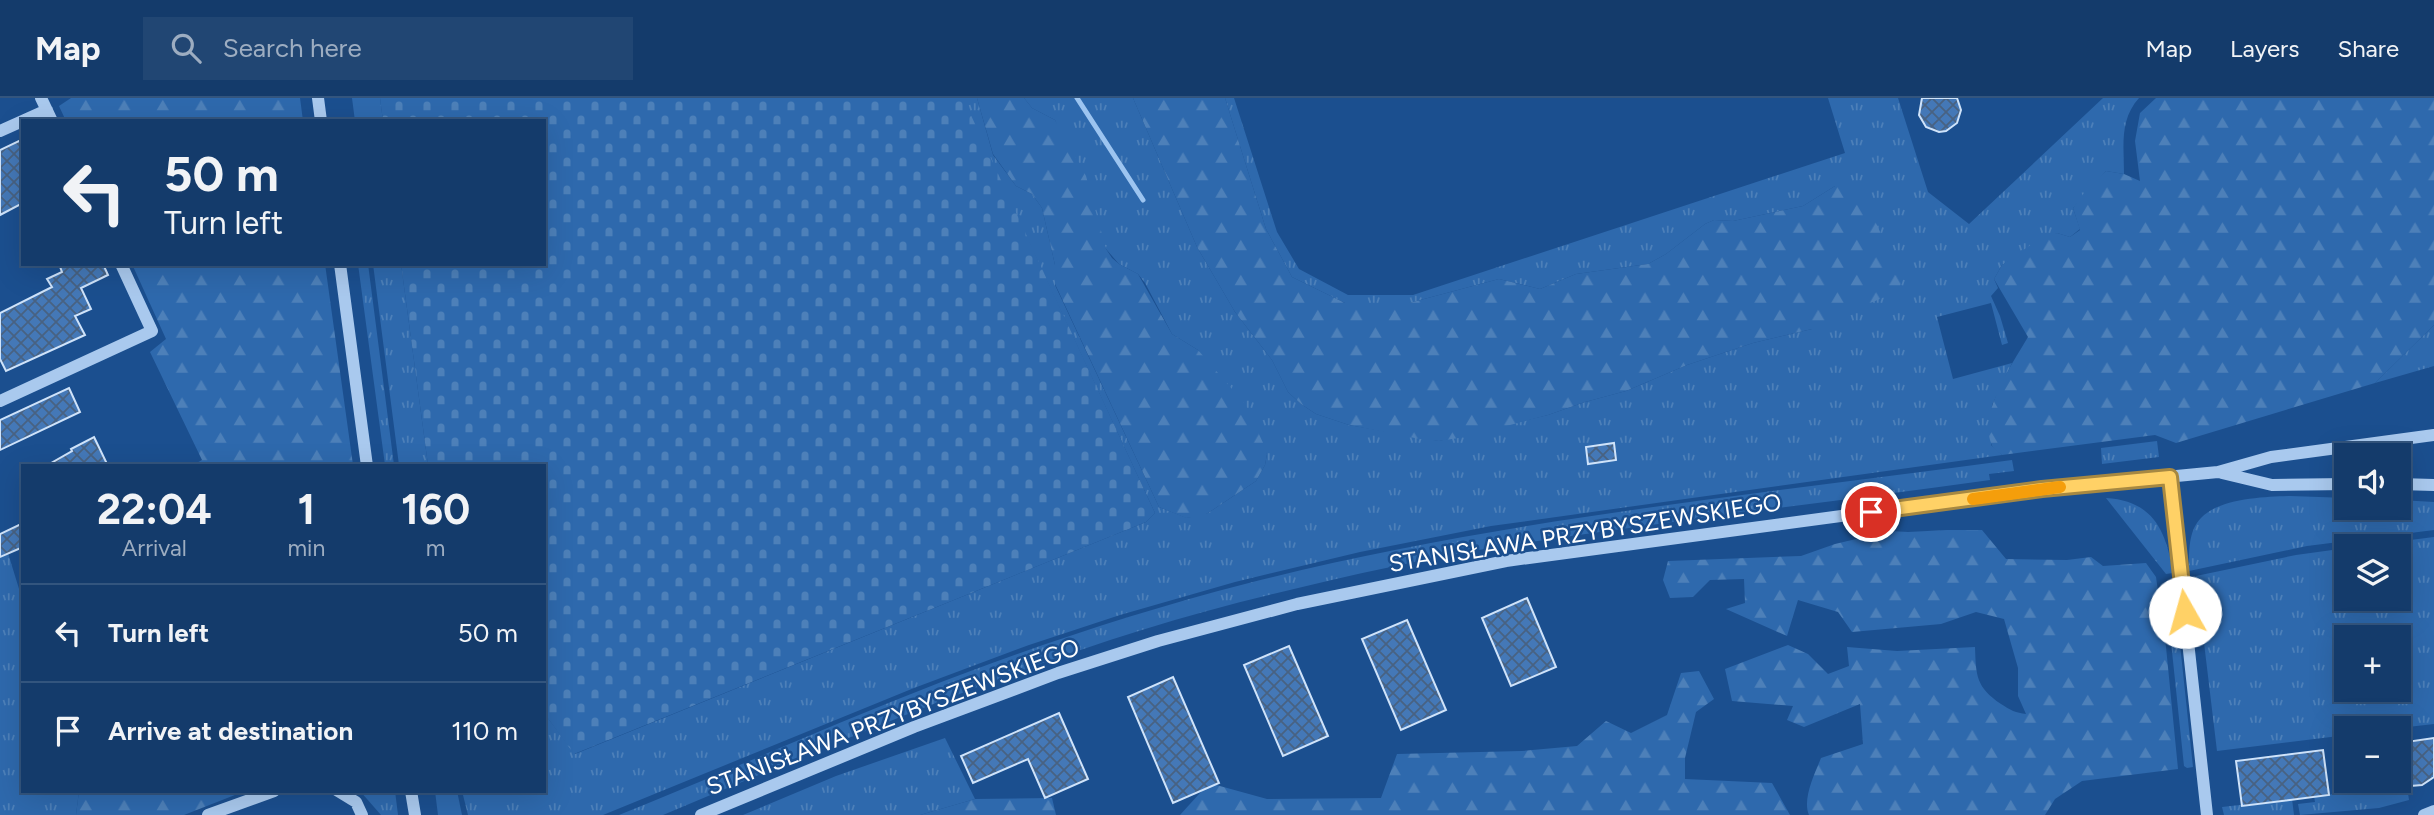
<!DOCTYPE html>
<html lang="en">
<head>
<meta charset="utf-8">
<style>
  :root { --surface:#143b6b; --page:#214673; --text:#f1f3f6; --muted:#9dadc1; --line:#33557e }
  body { margin:0; font-family:Figtree,sans-serif; background:var(--page); color:var(--text); height:100vh; display:flex; flex-direction:column; font-size:26px; white-space:nowrap }
  * { box-sizing:border-box; margin:0 }
  p { font-size:23px; color:var(--muted) }
  .icon { flex:none; width:38px; height:38px; fill:none; stroke:currentColor; stroke-width:2; stroke-linecap:round; stroke-linejoin:round }
  .map { position:relative; flex:1; overflow:hidden }
  .side { position:absolute; left:21px; top:366px; width:525px; height:329px; display:flex; flex-direction:column; background:var(--surface); border-radius:0px; box-shadow:0 7px 28px #0002,0 0 0 2px var(--line) }
  .side>* { flex:none }
  .hud { position:absolute; left:21px; top:21px; width:525px; height:147px; border-radius:0px; box-shadow:0 7px 28px #0002,0 0 0 2px var(--line); background:#143b6b; color:var(--text); overflow:hidden }
  .buttons { position:absolute; left:2334px; top:345px; display:grid; gap:14px }
  .buttons a { display:grid; place-items:center; width:77px; height:77px; border-radius:0px; background:var(--surface); box-shadow:0 7px 28px #0002,0 0 0 2px var(--line); font-size:35px }
  .pin { position:absolute; display:grid; place-items:center; width:60px; height:60px; color:#fff; margin:-30px; border:4px solid #fff; border-radius:50%; box-shadow:0 2px 7px #0007 }
  .me { position:absolute; width:77px; margin:-38px; rotate:353deg; stroke-linejoin:round; filter:drop-shadow(0 0 5px #0008) }
  .turn { display:flex; align-items:center; gap:24px; height:147px; padding:0 28px; font-size:32px }
  .turn .icon { width:91px; height:91px; stroke-width:2.5 }
  .turn b { display:block; font-size:49px; line-height:60px }
  .eta { display:flex; justify-content:space-evenly; align-items:center; height:119px; text-align:center }
  .eta b { font-size:42px; font-weight:700; line-height:49px }
  ul { padding:0; list-style:none }
  li { display:flex; align-items:center; gap:21px; height:98px; padding:0 28px; border-top:2px solid var(--line) }
  li div { flex:1 }
  li b { display:block; font-size:26px }
  li em { font-style:normal }
  header { display:flex; align-items:center; gap:42px; box-sizing:border-box; height:98px; padding:0 35px; background:var(--surface); border-bottom:2px solid var(--line) }
  header strong { font-size:33px }
  nav { display:flex; gap:38px; margin-inline-start:auto; font-size:24px }
  .search { width:490px; height:63px; background:var(--page); display:flex; align-items:center; gap:18px; box-sizing:border-box; padding:0 24px; border-radius:0px; color:var(--muted); font-size:26px }
  .map>svg:first-child { display:block }
  .grass { fill:url(#grass-tufts); fill-rule:evenodd }
  .forest { fill:url(#forest-firs) }
  .cemetery { fill:url(#cemetery-stones) }
  .lines { fill:none; stroke-linecap:round; stroke-linejoin:round }
  .stream { stroke:#9cc4f0; stroke-width:5 }
  .building { fill:url(#building-cross-hatch); stroke:#cfe3fa; stroke-width:2 }
  .minor { stroke:#a9c9ee; stroke-width:12 }
  .route-casing { stroke:#a68842; stroke-width:18 }
  .route { stroke:#ffd166; stroke-width:12 }
  .slow { stroke:#f59e0b; stroke-width:12 }
  .labels { text-anchor:middle; stroke-width:5; stroke-linejoin:round; paint-order:stroke }
  .street-label { font-size:24px; fill:#fff; stroke:#1b4f8f }
</style>
</head>
<body>
<header>
<strong>Map</strong>
<div class="search"><svg class="icon" aria-label="search" viewBox="0 0 24 24"><circle cx="10" cy="10" r="6"/><path d="M15 15l6 6"/></svg>Search here</div>
<nav><a>Map</a><a>Layers</a><a>Share</a></nav>
</header>
<div class="map">
<svg width="2434" height="717" viewBox="0 0 2434 717">
  <defs>
    <pattern id="grass-tufts" width="24" height="20" patternUnits="userSpaceOnUse" patternTransform="scale(1.75)"><rect width="24" height="20" fill="#2e69ad"/><path d="M3 7l-1-3M5 7V3M7 7l1-3M15 17l-1-3M17 17v-4M19 17l1-3" fill="none" stroke="#4d80b9"/></pattern>
    <pattern id="forest-firs" width="22" height="20" patternUnits="userSpaceOnUse" patternTransform="scale(1.75)"><rect width="22" height="20" fill="#2e69ad"/><path d="M5 1l3.5 6h-7zM16 11l3.5 6h-7z" fill="#4d80b9"/></pattern>
    <pattern id="cemetery-stones" width="16" height="16" patternUnits="userSpaceOnUse" patternTransform="scale(1.75)"><rect width="16" height="16" fill="#2e69ad"/><path d="M2 7V4a2 2 0 0 1 4 0v3zM10 15v-3a2 2 0 0 1 4 0v3z" fill="#4d80b9"/></pattern>
    <pattern id="building-cross-hatch" width="8" height="8" patternUnits="userSpaceOnUse" patternTransform="scale(1.75)"><rect width="8" height="8" fill="#4478b7"/><path d="M0 0l8 8M0 8l8-8" fill="none" stroke="#486282"/></pattern>
  </defs>
  <rect width="100%" height="100%" fill="#1b4f8f"/>
  <path class="grass" d="M352,0H380L383,23H355Z
    M968,0H977L993,57L1016,88L1032,96L1042,110L1055,167V187L1159,409L1187,420L1208,415L1256,383L1265,367L1267,356L1198,252L1172,236L1145,185L1138,176L1119,166L1106,151L1055,22L1032,10L1024,0H1133L1197,149L1235,214L1272,262L1288,294L1301,306L1316,316L1349,327L1439,343L1548,317L1585,304L1626,293L1687,267L1753,245L1812,231L1835,88L1803,108L1733,123L1714,122L1705,126L1666,156L1648,166L1576,176L1540,191L1499,181L1409,205H1345L1292,179L1266,131L1225,0H1234L1277,134L1299,171L1348,197H1413L1845,55L1828,0H1898L1928,94L1969,126L2103,0H2139C2119,22 2124,49 2124,76L2106,73L2073,110L2080,131L2070,139L2057,135L2002,167L1994,181L1998,190L1991,198L2000,218L2008,245L2002,247L1991,205L1937,219L1953,281L2012,265L1992,307L1991,347L2002,357L1491,428L1360,454L1235,484L1120,517L1029,547L914,590L603,717H468L462,693H544V615L575,656L1146,424L1155,415L968,13Z
    M358,166H368L394,367H385Z
    M373,166H401L428,367H399Z
    M2434,227V268L2375,285Z
    M2157,343L2159,359L2102,366L2101,350Z
    M2012,362L2014,373L1989,376L1990,382C1830,404 1669,423 1510,447C1430,459 1351,477 1273,496C1062,546 863,634 663,717H619C736,670 850,618 968,574C1059,540 1152,510 1245,486C1496,421 1756,397 2012,362Z
    M2290,398L2347,400V410H2399V402L2434,404V432L2307,448L2189,473C2189,455 2188,433 2201,420C2220,400 2265,399 2290,398Z
    M2106,400C2153,403 2166,432 2173,475L2166,476Z
    M2434,439V626L2399,630H2347V637L2217,653L2196,478L2296,457L2347,450V500H2399V448H2363ZM2347,539H2399V592H2347Z
    M8,455L23,504V693H79L76,717H0V460Z
    M2174,490L2193,669L2187,670L2184,668L2166,496L2170,491Z
    M945,640L975,701L920,717H743L836,678Z
    M2407,689L2409,702L2379,710L2300,717L2298,706L2315,704L2314,698Z
    M360,693H395L398,717H381Z
    M435,693H457L462,717H438Z
    M2292,701L2294,717H2224L2222,709Z"/>
  <path class="forest" d="M71,0H300L303,23H66L59,8Z
    M977,0H1024L1032,10L1055,22L1086,78L1106,151L1112,160L1119,166L1138,176L1172,236L1198,252L1245,306L1264,347L1267,356L1265,367L1256,383L1208,415L1199,419L1186,420L1159,409L1055,186V167L1042,110L1032,96L1016,88L993,56Z
    M1133,0H1225L1266,131L1292,179L1345,205H1409L1499,181L1540,191L1576,176L1648,166L1666,156L1705,126L1714,122L1733,123L1803,108L1835,88L1844,84L1854,85L1865,101L1902,182L1899,191L1891,196L1812,231L1753,245L1687,267L1626,293L1585,304L1548,317L1465,339L1439,343L1420,341L1349,327L1316,316L1301,306L1288,294L1272,262L1235,214L1197,149Z
    M2156,0H2434V227L2375,285L2176,345L2155,337L2002,357C1998,354 1992,350 1991,345C1979,313 2013,265 2028,239L1994,181L2002,167L2042,139L2057,135L2070,139L2080,132L2073,110L2084,95L2106,73L2124,76L2140,83L2135,43L2140,15Z
    M132,166H325L353,367H193L202,362L150,254L166,241Z
    M1947,432H1982L2006,461L2067,462L2091,459L2103,468L2146,465L2156,479L2166,549L2178,671L2082,683L2055,701L2045,717H1809C1802,701 1815,675 1821,660L1863,646L1860,606L1804,629L1787,622L1793,608L1732,603L1725,571L1788,547L1808,556L1828,576L1849,568L1847,549L1897,553L1975,549C1976,578 1976,589 2001,606C2010,612 2016,615 2026,616L2018,598V570L2004,521L1976,514L1941,526L1852,534L1838,514L1798,502L1787,538L1726,511L1745,505L1744,481L1710,482L1693,499L1670,500L1663,482L1668,463L1801,458L1835,446L1890,433L1908,434Z
    M1699,573L1714,601L1696,614L1685,660V681L1772,685L1790,717H1180L1209,685L1267,701L1381,700L1397,656L1522,653L1577,648L1606,623L1631,635L1667,617L1681,575Z
    M79,693H245L184,717H76Z
    M1052,700L1056,717H920L975,701Z"/>
  <path class="cemetery" d="M380,0H968L969,13L1155,415L1146,424L574,656L544,615V368L428,367L401,166H544V23H383Z"/>
  <g class="lines">
    <path class="stream" d="M1077,0L1143,102"/>
  </g>
  <path class="building" d="M1922,0H1957L1961,12L1957,25L1946,33L1939,34L1926,29L1919,17Z
    M23,41V105L0,117V52Z
    M59,166H103L108,177L81,190L91,211L75,218L85,237L6,273L0,261V215L52,189L47,181L62,174Z
    M69,290L80,314L0,352V322Z
    M94,339L108,368H46L72,353L71,351Z
    M1614,345L1616,362L1588,366L1586,349Z
    M23,425V449L0,459V436Z
    M1527,500L1556,569L1511,588L1482,520Z
    M1407,522L1446,612L1401,632L1362,541Z
    M1289,548L1328,638L1283,658L1244,567Z
    M1173,579L1219,685L1173,705L1128,599Z
    M1059,615L1088,681L1045,700L1028,661L973,685L961,658Z
    M2434,640V679L2422,687L2399,689V645Z
    M2323,652L2329,697L2242,708L2236,663Z"/>
  <g class="lines">
    <path class="minor" d="M41,0L52,23
      M318,0L321,23
      M0,33L47,12
      M340,166L367,368
      M0,303L152,233L121,166
      M2222,375L2272,387L2347,386
      M2170,379L2207,717
      M2399,386L2434,387
      M338,693L356,704L362,717
      M411,693L415,717
      M208,717L274,693
      M701,717L914,629L1058,575L1158,543L1297,506L1506,463L2042,391L2218,374L2271,359L2434,337
      M2424,717L2434,713"/>
  </g>
  <g class="lines">
    <defs>
      <path id="route" d="M1871,414L2042,391L2170,379L2185,514"/>
    </defs>
    <use href="#route" class="route-casing"/>
    <use href="#route" class="route"/>
    <path class="slow" d="M1973,401L2060,389"/>
  </g>
  <g class="labels">
    <g class="street-label">
      <text transform="translate(1585 435) rotate(-9)" y="8">STANISŁAWA PRZYBYSZEWSKIEGO</text>
      <text transform="translate(893 619) rotate(-21)" y="8">STANISŁAWA PRZYBYSZEWSKIEGO</text>
    </g>
  </g>
</svg>
<div class="buttons">
<a><svg class="icon" aria-label="sound" viewBox="0 0 24 24"><path d="M4 9h4l5-4v14l-5-4H4zM17 9q2 3 0 6"/></svg></a>
<a><svg class="icon" aria-label="layers" viewBox="0 0 24 24"><path d="M12 4l9 5-9 5-9-5zM3 14l9 5 9-5"/></svg></a>
<a>+</a>
<a>−</a>
</div>
<div class="pin" style="left:1871px;top:414px;background:#d93025"><svg class="icon" aria-label="arrive" viewBox="0 0 24 24"><path d="M6 21V4h12l-3 4 3 4H6"/></svg></div>
<svg class="me" style="left:2185px;top:514px" viewBox="-20 -20 40 40"><circle r="19" fill="#fff"/><path d="M0-13L10 11 0 6-10 11z" fill="#ffd166"/></svg>
<div class="hud">
<div class="turn"><svg class="icon" aria-label="left" viewBox="0 0 24 24"><path d="M17 20v-9H6M10 6l-5 5 5 5"/></svg><div><b>50 m</b>Turn left</div></div>
</div>
<section class="side">
<div class="eta">
<div><b>22:04</b><p>Arrival</p></div>
<div><b>1</b><p>min</p></div>
<div><b>160</b><p>m</p></div>
</div>
<ul>
<li><svg class="icon" aria-label="left" viewBox="0 0 24 24"><path d="M17 20v-9H6M10 6l-5 5 5 5"/></svg><div><b>Turn left</b></div><em>50 m</em></li>
<li><svg class="icon" aria-label="arrive" viewBox="0 0 24 24"><path d="M6 21V4h12l-3 4 3 4H6"/></svg><div><b>Arrive at destination</b></div><em>110 m</em></li>
</ul>
</section>
</div>
</body>
</html>
